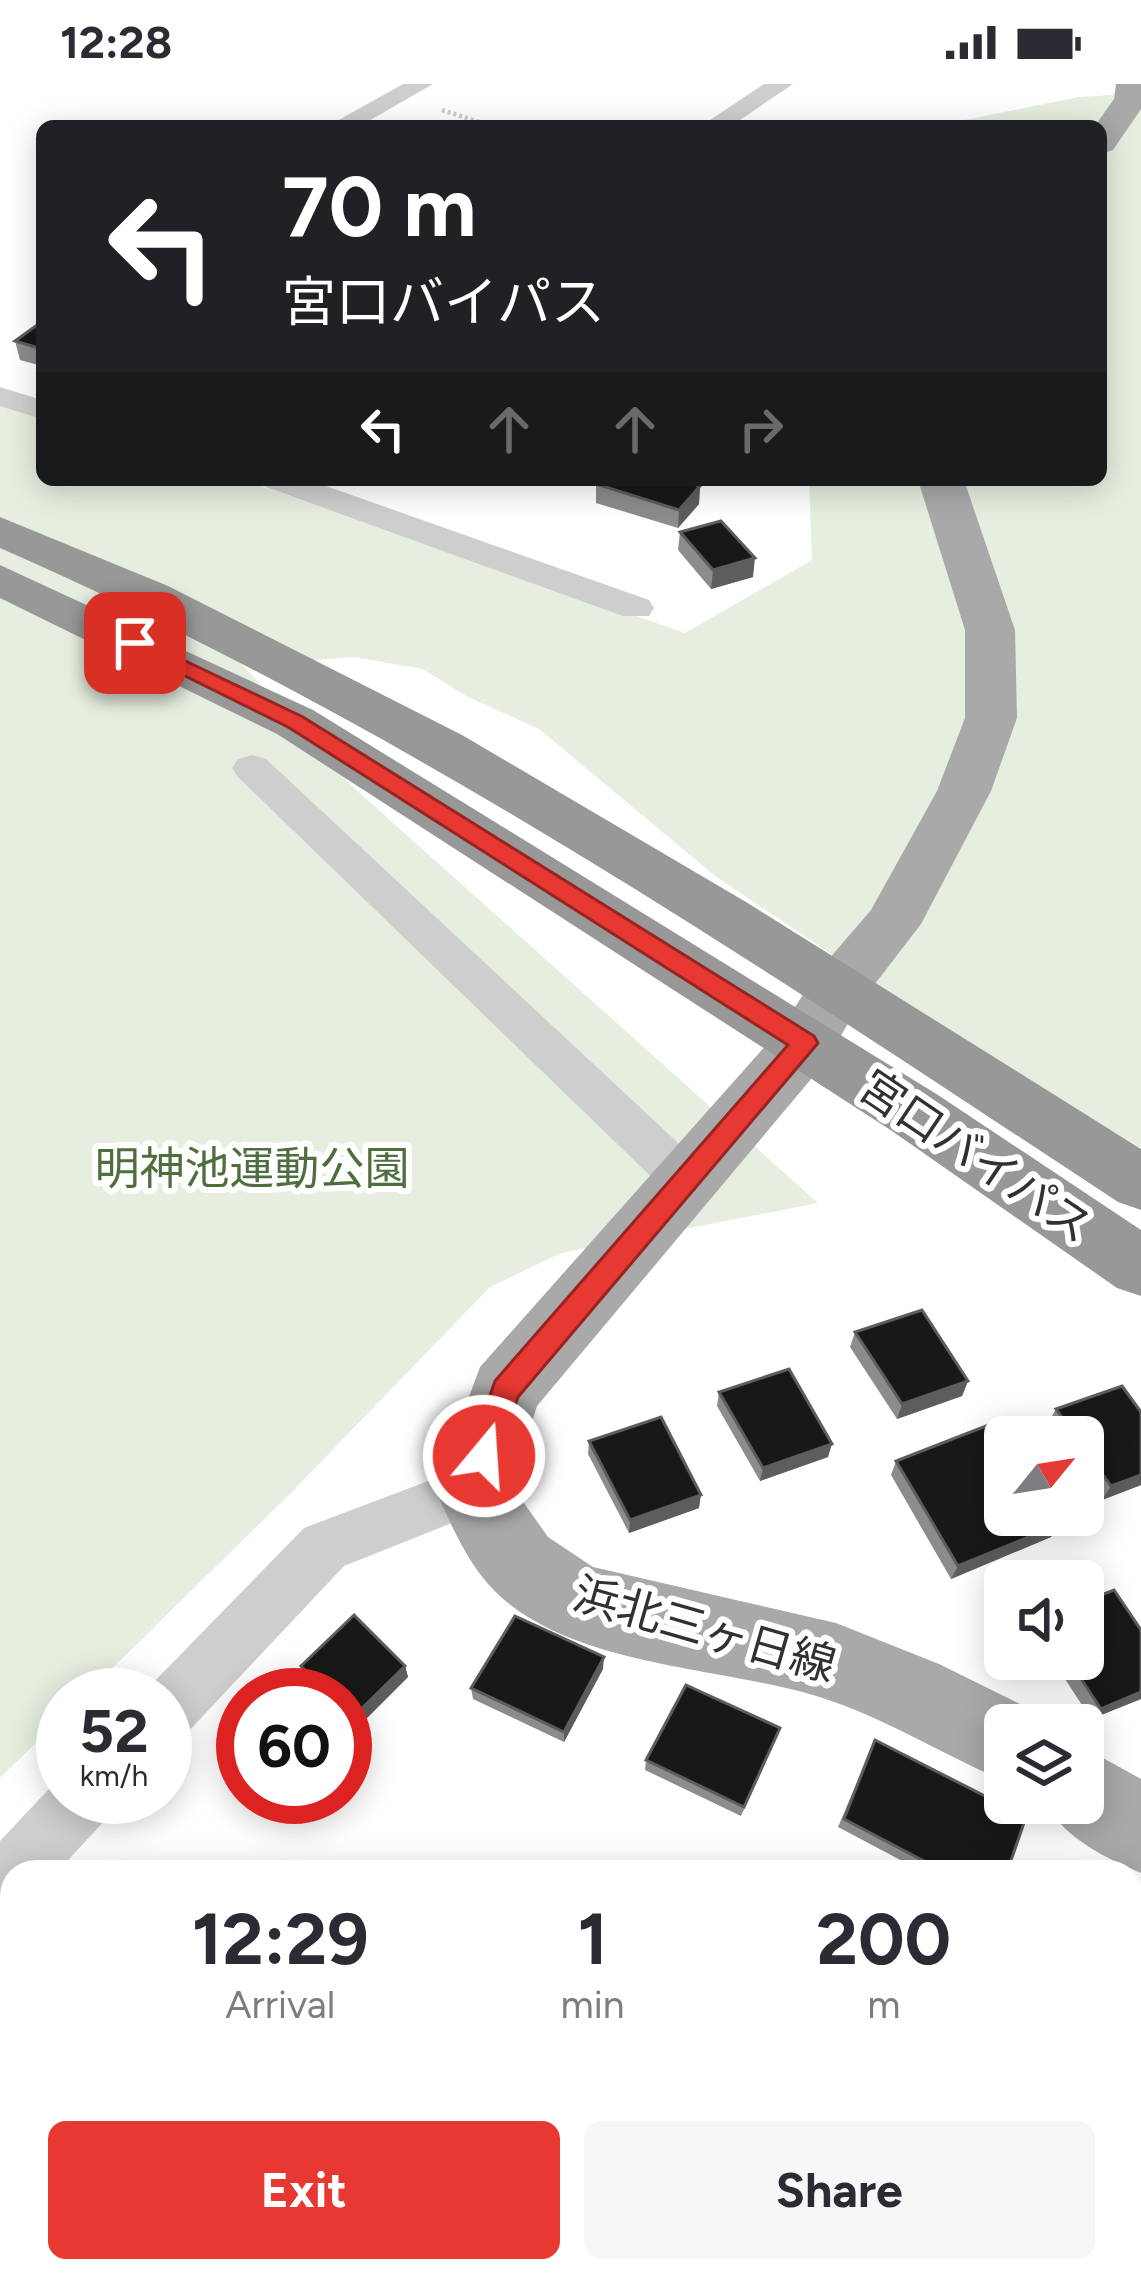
<!DOCTYPE html>
<html lang="en">
<head>
<meta charset="utf-8">
<style>
  :root { --surface:#fff; --page:#f7f7f7; --text:#2b2b33; --muted:#7c7c81; --accent:#e83832 }
  body { margin:0; font-family:Figtree,"Noto Sans JP",sans-serif; background:var(--page); color:var(--text); height:100vh; display:flex; flex-direction:column; font-size:45px; white-space:nowrap }
  * { box-sizing:border-box; margin:0 }
  p { font-size:39px; color:var(--muted) }
  .icon { flex:none; width:66px; height:66px; fill:none; stroke:currentColor; stroke-width:2; stroke-linecap:round; stroke-linejoin:round }
  .map { position:relative; flex:1; overflow:hidden }
  .sheet { position:absolute; left:0px; top:1776px; width:1143px; height:423px; display:flex; flex-direction:column; background:var(--surface); border-radius:36px 36px 0 0; box-shadow:0 6px 30px #0003 }
  .sheet>* { flex:none }
  .banner { position:absolute; left:36px; top:36px; width:1071px; height:366px; border-radius:18px; box-shadow:0 6px 30px #0003; background:#202124; color:#fff; overflow:hidden }
  .needle { width:78px; rotate:60deg }
  .controls { position:absolute; left:984px; top:1332px; display:grid; gap:24px }
  .controls a { display:grid; place-items:center; width:120px; height:120px; border-radius:18px; background:var(--surface); box-shadow:0 6px 30px #0003; font-size:60px }
  .speed { position:absolute; left:36px; top:1584px; display:flex; gap:24px; font-size:60px; font-weight:700; text-align:center }
  .speed>* { display:grid; place-content:center; width:156px; height:156px; border-radius:50%; background:var(--surface); box-shadow:0 6px 30px #0003; line-height:1 }
  .speed small { font-size:30px; font-weight:400 }
  .speed .limit { border:18px solid #d22; background:#fff; color:#111 }
  .pin { position:absolute; display:grid; place-items:center; width:102px; height:102px; color:#fff; margin:-51px; border-radius:24px; box-shadow:0 6px 18px #0006 }
  .me { position:absolute; width:132px; margin:-66px; rotate:18deg; stroke-linejoin:round; filter:drop-shadow(0 0 9px #0008) }
  .turn { display:flex; align-items:center; gap:42px; height:252px; padding:0 48px; font-size:54px }
  .turn .icon { width:156px; height:156px; stroke-width:2.5 }
  .turn b { display:block; font-size:84px; line-height:102px }
  .lanes { display:flex; align-items:center; height:114px; padding:0 48px; background:#0003; justify-content:center; gap:60px; direction:ltr }
  .lanes .off { opacity:.35 }
  .eta { display:flex; justify-content:space-evenly; align-items:center; height:204px; text-align:center }
  .eta b { font-size:72px; font-weight:700; line-height:84px }
  .primary-button { display:flex; gap:24px; margin-top:auto; padding:24px 48px }
  .primary-button a { flex:1; height:138px; border-radius:18px; background:var(--accent); color:#fff; font-size:48px; font-weight:700; line-height:138px; text-align:center }
  .primary-button a+a { background:var(--page); color:var(--text) }
  .status { display:flex; justify-content:space-between; align-items:center; height:84px; padding:0 60px; background:var(--surface); direction:ltr }
  .status svg { height:33px; fill:currentColor }
  .map>svg:first-child { display:block }
  .green { fill:#e5eedf }
  .lines { fill:none; stroke-linecap:round; stroke-linejoin:round }
  .path { stroke:#cecece; stroke-width:4.5; stroke-dasharray:3 3; stroke-linecap:butt }
  .street { fill:#cecece; fill-rule:evenodd }
  .primary { fill:#a9a9a9; fill-rule:evenodd }
  .highway { fill:#989898; fill-rule:evenodd }
  .wall { fill:#8c8c8c }
  .shaded-wall { fill:#5d5d5d }
  .building { fill:#181818; stroke:#5d5d5d; stroke-width:3 }
  .route { fill:#e83832; stroke:#972420; stroke-width:3 }
  .labels { text-anchor:middle; stroke-width:12; stroke-linejoin:round; paint-order:stroke }
  .street-label { font-size:45px; fill:#313131; stroke:#fff }
  .park-label { font-size:45px; fill:#4e6e3d; stroke:#fff }
</style>
</head>
<body>
<div class="status"><b>12:28</b><svg viewBox="0 0 49 12"><path d="M0 12V9h3v3zM5 12V6h3v6zM10 12V3h3v9zM15 12V0h3v12zM26 1h20v11H26zM47 4h2v5h-2z"/></svg></div>
<div class="map">
<svg width="1141" height="2198" viewBox="0 0 1141 2198">
  <rect width="100%" height="100%" fill="#fff"/>
  <path class="green" d="M1141,9V1064L956,954L715,792L539,645L464,611L423,585L354,573L276,579L182,514L352,702L818,1119L561,1169L490,1203L290,1410L85,1611H63V1632L0,1694V313L42,326V396H244L685,549L812,476L809,396H1101V42H935L1079,13Z"/>
  <g class="lines">
    <path class="path" d="M442,26L492,42"/>
    <path class="street" d="M403,0H433L360,42H328Z
      M764,0H793L731,42H701Z
      M0,303L42,316V335L0,322Z
      M262,396H309L649,516L654,524L649,532H623L266,403Z
      M252,671L266,675L704,1083L711,1097L704,1111L687,1117L670,1111L238,693L232,684L238,675Z
      M473,1380L492,1387L500,1405L492,1423L344,1482L186,1650L165,1659V1611L144,1608L304,1444Z
      M62,1691L63,1713H115L106,1735L57,1788H12V1819L0,1814V1757Z"/>
    <path class="primary" d="M1116,0H1141V25L1113,66L1101,70V42H1095L1114,15Z
      M918,396H964L1015,546L1017,634L991,707L921,840L858,922L827,976L537,1322L512,1402L548,1453L593,1483L836,1539L939,1580L1034,1627L1040,1641H1005V1697C940,1670 881,1631 813,1611C717,1583 580,1582 502,1514C470,1486 452,1443 435,1405L480,1283L783,942L816,890L871,826L937,707L965,634V546Z
      M1083,1663L1141,1695V1789C1108,1775 1061,1753 1047,1719H1083Z"/>
    <path class="highway" d="M0,433L168,502L462,651L746,818L1141,1065V1126L1118,1118C753,878 402,640 0,464Z
      M0,481L313,626L938,1011L1141,1146V1212L1117,1204L892,1047L277,650L0,514Z"/>
  </g>
  <path class="wall" d="M42,239V282L20,276L15,257Z
    M596,400L700,402L699,420L678,444L596,419Z
    M680,448L753,493L711,505L678,466Z
    M855,1248L968,1297L962,1312L897,1335L850,1263Z
    M719,1308L828,1373L760,1397L717,1322Z
    M1056,1325L1141,1328V1401L1102,1416L1083,1389V1353H1058L1048,1339Z
    M589,1357L699,1424L629,1449L588,1370Z
    M896,1377L1060,1440L1051,1453L951,1495L891,1391Z
    M1052,1575H1083L1141,1615L1091,1635Z
    M301,1582H405L408,1593L355,1646L345,1635V1611H322L305,1593Z
    M603,1585L564,1658L473,1615L471,1604Z
    M776,1654L741,1732L645,1686L646,1676Z
    M875,1656L1007,1788H923L838,1743Z
    M1131,1832L1141,1837V1952L1131,1947Z"/>
  <path class="shaded-wall" d="M700,402L699,420L678,444L679,426Z
    M755,474L753,493L711,505L713,486Z
    M968,1297L962,1312L897,1335L902,1320Z
    M832,1360L828,1373L760,1397L763,1384Z
    M1141,1391V1401L1102,1416L1111,1402Z
    M701,1411L699,1424L629,1449L630,1436Z
    M1060,1440L1051,1453L951,1495L958,1482Z
    M604,1573L603,1585L564,1658V1648Z
    M405,1582L408,1593L355,1646L351,1635Z
    M1141,1608V1615L1091,1635L1101,1625Z"/>
  <path class="building" d="M207,38L225,42H200Z
    M40,239H42V265L15,257Z
    M601,396H680L700,402L679,426L596,400Z
    M721,437L755,474L713,486L680,448Z
    M922,1226L968,1297L902,1320L855,1248Z
    M789,1285L832,1360L763,1384L719,1308Z
    M1122,1302L1141,1328V1391L1111,1402L1083,1363V1353H1076L1056,1325Z
    M661,1333L701,1411L630,1436L589,1357Z
    M996,1338L1005,1353V1431H1054L1060,1440L958,1482L896,1377Z
    M1114,1506L1141,1546V1608L1101,1625L1068,1575H1083V1518Z
    M354,1531L405,1582L351,1635L345,1629V1611H328L301,1582Z
    M515,1532L604,1573L564,1648L471,1604Z
    M686,1601L780,1644L744,1723L646,1676Z
    M875,1656L1026,1733L1007,1788H945L844,1735Z
    M1131,1832L1141,1837V1941L1131,1936Z"/>
  <path class="route" d="M135,553L303,633L814,952L818,959L518,1313L495,1382L484,1386L473,1382L469,1372L495,1297L788,961L288,643L127,563L124,559Z"/>
  <g class="labels">
    <g class="street-label">
      <text transform="translate(976 1072) rotate(34)" y="16">宮口バイパス</text>
      <text transform="translate(705 1545) rotate(16)" y="16">浜北三ヶ日線</text>
    </g>
    <g class="park-label">
      <text x="252" y="1100">明神池運動公園</text>
    </g>
  </g>
</svg>
<div class="controls">
<a><svg class="needle" viewBox="-14 -14 28 28"><path d="M0-13l5 13h-10z" fill="#e53935"/><path d="M0 13l5-13h-10z" fill="#7c7c81"/></svg></a>
<a><svg class="icon" aria-label="sound" viewBox="0 0 24 24"><path d="M4 9h4l5-4v14l-5-4H4zM17 9q2 3 0 6"/></svg></a>
<a><svg class="icon" aria-label="layers" viewBox="0 0 24 24"><path d="M12 4l9 5-9 5-9-5zM3 14l9 5 9-5"/></svg></a>
</div>
<div class="speed"><div>52<small>km/h</small></div><div class="limit">60</div></div>
<div class="pin" style="left:135px;top:559px;background:#d93025"><svg class="icon" aria-label="arrive" viewBox="0 0 24 24"><path d="M6 21V4h12l-3 4 3 4H6"/></svg></div>
<svg class="me" style="left:484px;top:1372px" viewBox="-20 -20 40 40"><circle r="17" fill="#e83832" stroke="#fff" stroke-width="3"/><path d="M0-11L8 9 0 5-8 9z" fill="#fff"/></svg>
<div class="banner">
<div class="turn"><svg class="icon" aria-label="left" viewBox="0 0 24 24"><path d="M17 20v-9H6M10 6l-5 5 5 5"/></svg><div><b>70 m</b>宮口バイパス</div></div>
<div class="lanes"><svg class="icon" aria-label="left" viewBox="0 0 24 24"><path d="M17 20v-9H6M10 6l-5 5 5 5"/></svg><svg class="icon off" aria-label="ahead" viewBox="0 0 24 24"><path d="M12 20V5M6 11l6-6 6 6"/></svg><svg class="icon off" aria-label="ahead" viewBox="0 0 24 24"><path d="M12 20V5M6 11l6-6 6 6"/></svg><svg class="icon off" aria-label="right" viewBox="0 0 24 24"><path d="M7 20v-9h11M14 6l5 5-5 5"/></svg></div>
</div>
<section class="sheet">
<div class="eta">
<div><b>12:29</b><p>Arrival</p></div>
<div><b>1</b><p>min</p></div>
<div><b>200</b><p>m</p></div>
</div>
<div class="primary-button"><a>Exit</a><a>Share</a></div>
</section>
</div>
</body>
</html>
